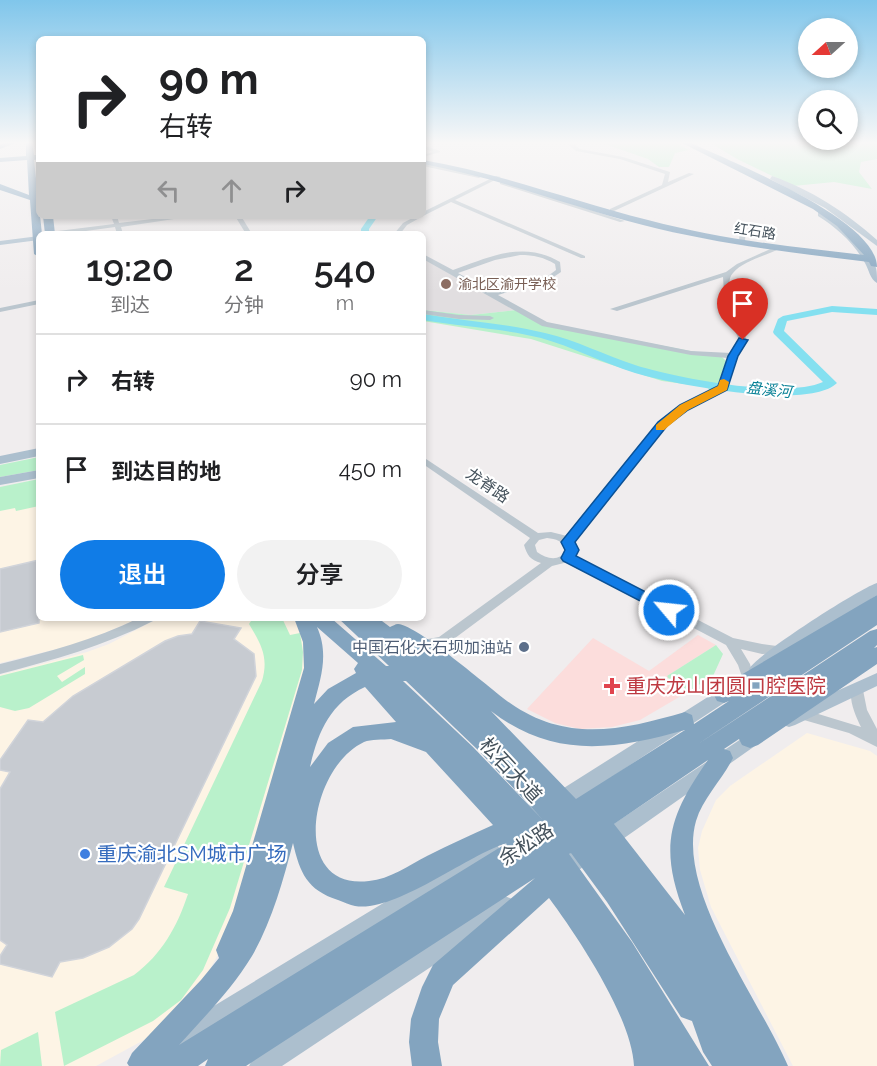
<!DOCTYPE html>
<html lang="zh">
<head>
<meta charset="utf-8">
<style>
  :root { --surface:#fff; --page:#f2f2f2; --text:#202124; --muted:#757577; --line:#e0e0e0; --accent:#107ce7 }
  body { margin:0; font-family:Raleway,"Noto Sans SC",sans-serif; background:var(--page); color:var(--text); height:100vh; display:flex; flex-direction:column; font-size:22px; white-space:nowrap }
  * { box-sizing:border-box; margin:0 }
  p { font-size:20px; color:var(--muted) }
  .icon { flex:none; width:33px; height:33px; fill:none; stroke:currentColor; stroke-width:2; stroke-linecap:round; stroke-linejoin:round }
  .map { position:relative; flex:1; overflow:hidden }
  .side { position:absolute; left:36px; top:231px; width:390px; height:390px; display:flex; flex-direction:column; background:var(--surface); border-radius:9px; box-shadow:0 3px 9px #0003 }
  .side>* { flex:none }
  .guide { position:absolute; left:36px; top:36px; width:390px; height:183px; border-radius:9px; box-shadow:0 3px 9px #0003; background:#fff; color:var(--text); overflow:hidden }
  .needle { width:39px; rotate:249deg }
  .controls { position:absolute; left:798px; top:18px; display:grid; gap:12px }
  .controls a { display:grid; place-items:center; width:60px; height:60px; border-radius:50%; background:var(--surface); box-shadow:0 3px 9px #0003; font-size:30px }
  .pin { position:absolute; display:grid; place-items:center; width:51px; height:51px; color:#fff; margin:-62px -26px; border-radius:50% 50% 50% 0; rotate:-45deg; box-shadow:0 0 6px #0007 }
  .pin .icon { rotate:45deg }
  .me { position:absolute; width:66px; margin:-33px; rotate:298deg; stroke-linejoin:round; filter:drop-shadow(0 0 4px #0008) }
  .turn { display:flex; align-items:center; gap:21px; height:126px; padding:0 24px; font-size:27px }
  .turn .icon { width:78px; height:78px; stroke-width:2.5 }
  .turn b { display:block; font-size:42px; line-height:51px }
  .lanes { display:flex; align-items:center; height:57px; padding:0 24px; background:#0003; justify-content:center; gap:30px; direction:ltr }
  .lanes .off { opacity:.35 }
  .eta { display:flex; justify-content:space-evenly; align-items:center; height:102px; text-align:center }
  .eta b { font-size:36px; font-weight:600; line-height:42px }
  .primary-button { display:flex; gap:12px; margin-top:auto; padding:12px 24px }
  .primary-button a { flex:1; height:69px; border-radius:36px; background:var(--accent); color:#fff; font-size:24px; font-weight:600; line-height:69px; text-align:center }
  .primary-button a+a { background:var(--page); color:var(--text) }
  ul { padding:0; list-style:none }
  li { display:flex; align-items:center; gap:18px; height:90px; padding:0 24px; border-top:2px solid var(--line) }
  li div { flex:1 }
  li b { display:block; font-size:22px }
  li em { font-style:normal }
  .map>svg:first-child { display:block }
  .commercial { fill:#fdf4e5 }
  .education { fill:#e1dee0 }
  .medical { fill:#fcdddc }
  .green { fill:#b9f1cb }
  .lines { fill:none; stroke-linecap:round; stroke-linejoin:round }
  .river { fill:#84e0f0; fill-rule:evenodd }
  .building { fill:#c7cbd1; stroke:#d1d4da; stroke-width:1.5 }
  .minor { fill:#bbc6ce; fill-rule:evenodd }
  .major { fill:#acbfce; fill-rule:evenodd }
  .highway { fill:#83a4bf; fill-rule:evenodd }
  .route { fill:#107ce7; stroke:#0a5196; stroke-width:1.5 }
  .slow { fill:#f59e0b }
  .education-dot { fill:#8d6e63; stroke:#fff; stroke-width:2 }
  .service-dot { fill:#5c6f8a; stroke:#fff; stroke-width:2 }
  .health-dot { fill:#e0444e; stroke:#fff; stroke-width:2 }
  .shop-dot { fill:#3f7fe0; stroke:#fff; stroke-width:2 }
  .labels { text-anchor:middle; stroke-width:4.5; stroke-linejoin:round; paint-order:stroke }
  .far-street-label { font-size:14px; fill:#45525c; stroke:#fff }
  .far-education-label { font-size:14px; fill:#785e54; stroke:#fff; text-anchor:start }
  .far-water-label { font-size:15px; font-style:italic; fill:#088196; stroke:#fff }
  .street-label { font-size:16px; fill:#45525c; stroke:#fff }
  .service-label { font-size:16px; fill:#4e5e75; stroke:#fff; text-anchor:end }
  .near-health-label { font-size:20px; fill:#be3a42; stroke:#fff; text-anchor:start }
  .near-street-label { font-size:20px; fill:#45525c; stroke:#fff }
  .near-shop-label { font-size:20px; fill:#366cbe; stroke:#fff; text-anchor:start }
</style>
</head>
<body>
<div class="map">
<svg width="877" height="1066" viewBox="0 0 877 1066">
  <rect width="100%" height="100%" fill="#f0edee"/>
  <path class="commercial" d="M39,496V618H140L81,643L0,663V504Z
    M159,618H296L303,631L306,670L225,942L206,976L155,1034L96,1066H0V675L87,652L109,644Z
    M807,733L870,751L877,756V1066H793L711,907L700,870L698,848L702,831L716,800L730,786Z"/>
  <path class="education" d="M423,257L516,310L471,315L423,310Z"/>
  <path class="medical" d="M698,635L716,645L667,676L681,696L640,720L612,727L580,729L555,723L527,709L593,638L649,671Z"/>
  <path class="green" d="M599,142H674L689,150L675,153L669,167H659L648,159Z
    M709,142H877V159L861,162L859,172L872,189L834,182L793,186L737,159Z
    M423,310L471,315L516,310L538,322L722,357L726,361L717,387L710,391L707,387L662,381L531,339L423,321Z
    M39,457V470L0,477V465Z
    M39,479V506L16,511L15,508L0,511V487Z
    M253,618H282L290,635L300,633L303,652L302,670L230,908L203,970L181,1000L153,1021L64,1066L55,1012L134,975C162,954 177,927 188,894L164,887L262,681C269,657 261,644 249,624Z
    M716,645L723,654L713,676L681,696L667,676Z
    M83,655L84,660L57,676L62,682L85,667V674L29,708L15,711L0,707V676Z
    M38,1032L42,1066H0L1,1050Z"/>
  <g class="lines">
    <path class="river" d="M370,216H378L369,229V234H361V229Z
      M832,306L877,309V315L832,312L787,321L784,331L837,383C809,411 672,384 635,373C603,363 573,347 541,338C502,328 462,327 423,320V314C463,321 505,323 545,333C576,340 604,355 635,365C675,378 785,399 823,382L774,334L773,332L778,319L783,316Z"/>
  </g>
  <path class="building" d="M39,560V623L0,632V569Z
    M200,621L241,628L234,639L254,654L256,676L139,919L132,929L109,947L83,958L60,962L52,977L0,964V956L7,945L0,940V789L10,772L0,770V760L28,720L43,722L73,696L165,641L178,636L192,634Z"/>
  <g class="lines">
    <path class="minor" d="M4,142H9L0,146V143Z
      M566,142H571L580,149L623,157L670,172L668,182L689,173L694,174L614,211H610V209L662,185L665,174L620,159L576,151Z
      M423,145L440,151V152L423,157V155L433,152L423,148Z
      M423,164L479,174L482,176L479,178L423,166Z
      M496,176L501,177L455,200L585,256V258H581L451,202L423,216V212Z
      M500,182H504L625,221L620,222L500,184Z
      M111,216H117L119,223L177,216H194L121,227L123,234H117L115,227L64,234H47L50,232L114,224Z
      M235,216H241L252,234H246Z
      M416,216H423L407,225L400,234H394L403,223Z
      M743,229L746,231L745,240L742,242L739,240L740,231Z
      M777,246L779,247V249C765,256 743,261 733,273C721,285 741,327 747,340L737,356L727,388L687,409L666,426L574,542L577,550L574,556L733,638L762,644L784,647L786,650L784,653L762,654L741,649L750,664L753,677L751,680L747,682L743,680L738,665L726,645L568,562L552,566L447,644L431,649L417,647L415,644L417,641L439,637L541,563C530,560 527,555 524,545L530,538L423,464V457L538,533L551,532L567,536L660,422L681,405L719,387L728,358L691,355L542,326L423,259V254L453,270C490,257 523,240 560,262L561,272L552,278L498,295L547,322L691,351L731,353L739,340L725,309L723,277L617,311L610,309L726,272L737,264ZM520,255C534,255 543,257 555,264L556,270L548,276L493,292L458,273L495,260ZM547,538C556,539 563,541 567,550C559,562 547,559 537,552L535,545L539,540Z
      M39,300V304L0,312V308Z
      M423,310L459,315L490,316L494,318L490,320L459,319L423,314Z
      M139,618H155L153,621C104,646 53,660 0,674V664C48,652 94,640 139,618Z
      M857,684L862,685L867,710L877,729V747L849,733L797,718L795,714L797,710L802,709L861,727C855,715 848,699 852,685Z"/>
    <path class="major" d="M772,176C810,189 847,213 877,240V246L825,208L770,179Z
      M818,212C835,212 871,253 876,268C877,272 877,278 877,283C870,279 869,270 865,263C854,243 837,228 818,216Z
      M39,236V240L0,245V241Z
      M39,448V456L0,464V456Z
      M39,470V478L0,485V477Z
      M877,583V595L786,654L763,673L757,675L751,673L749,669C756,655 860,588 877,583Z
      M877,673V686L795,725L789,727L783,725L780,720L783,715Z
      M730,683L736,685L738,690L736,695L562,810L555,812L548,810L546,804L548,798Z
      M756,729L762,731L765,736L762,741L566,879L559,882L552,879L549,872L552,865Z
      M489,839L496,842L499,848L496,854L456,882L182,1051L174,1055L166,1051L162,1043L166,1035Z
      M505,896L512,899L515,906L512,913L282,1066H249L253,1058Z"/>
    <path class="highway" d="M8,142H18L0,149V145Z
      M26,142H32L34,155H39V159L34,160L42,234H39V257L34,254L30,200L0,190V184L29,195L27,160L0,162V158L26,156Z
      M680,142H689C729,161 877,219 877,267L871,266L869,262C793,253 717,244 643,225C569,206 499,178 423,164V160C500,173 572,201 648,220C719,239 791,247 864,255L837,226L813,209Z
      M43,216H53L55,234H45Z
      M877,595V625L695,746L870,631L877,629V645L874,648L877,647V664L758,745L750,748L742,745L739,739L724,749L730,751L733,758C722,780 703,798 696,821C676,891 761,1002 788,1066H712L703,1052L692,1021L681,1017L607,902L571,853L569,854L632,942L709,1066H634C632,1018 578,937 549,898L453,985L439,1019L438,1042L442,1066H412L409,1042L411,1019L422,987L433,965L535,878L246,1066H205L208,1059L198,1066H129L127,1063L132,1053L201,980L219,958L216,950L233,911L304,668L303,642L294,618H331L386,666H389L338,618H378L390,627C393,626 395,624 398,624C419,626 489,688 510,703C567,743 623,730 685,712L692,715L694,724L729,701L724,703L717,701L714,695L717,689ZM317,627L358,663L354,669L356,673L328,689L314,704C321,677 329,654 317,627ZM403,681H406L480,752L543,820L473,747ZM365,687L396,722L353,727L328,743L310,767C318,732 330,703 365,687ZM491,711C553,759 614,750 685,730L576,799ZM391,739L426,752L493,825C471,835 448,845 427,856C408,866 390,879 369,881C289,891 309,768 364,742C371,739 383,740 391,739ZM708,760C668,817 659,848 685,915L614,824ZM293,843C300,873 307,890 338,900C344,902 350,905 355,906C395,913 467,855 507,843L179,1045C205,1016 232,989 252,956C272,921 283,881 293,843Z"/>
  </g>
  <linearGradient id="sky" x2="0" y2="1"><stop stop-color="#80c6eb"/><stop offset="0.49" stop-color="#f8f7f7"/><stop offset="1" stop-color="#f8f7f7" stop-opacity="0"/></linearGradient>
  <rect width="877" height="291" fill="url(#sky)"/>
  <path class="route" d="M739,338L748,340L738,356L727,390L688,410L667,426L575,542L579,550L576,556L675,607L677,610L675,614L669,616L563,561L561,558L565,550L561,542L658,422L680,405L718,386L728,356Z"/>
  <path class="slow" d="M724,379L729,382L727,390L688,410L664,430H656V425L680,405L718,386L720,380Z"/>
  <circle class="education-dot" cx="446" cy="284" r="6"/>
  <circle class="service-dot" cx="524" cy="647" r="6"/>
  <path class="health-dot" d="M609 677h6v6h6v6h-6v6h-6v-6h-6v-6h6z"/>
  <circle class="shop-dot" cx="85" cy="854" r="6"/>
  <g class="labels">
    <g class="far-street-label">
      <text transform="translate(755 231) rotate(9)" y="5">红石路</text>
    </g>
    <g class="far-education-label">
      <text x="458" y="289">渝北区渝开学校</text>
    </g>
    <g class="far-water-label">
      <text transform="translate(769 390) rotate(6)" y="5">盘溪河</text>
    </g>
    <g class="street-label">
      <text transform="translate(488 485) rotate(34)" y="6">龙脊路</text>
    </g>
    <g class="service-label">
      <text x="512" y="653">中国石化大石坝加油站</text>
    </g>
    <g class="near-health-label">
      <text x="626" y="693">重庆龙山团圆口腔医院</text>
    </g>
    <g class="near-street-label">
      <text transform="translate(511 770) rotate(47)" y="7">松石大道</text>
      <text transform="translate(526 844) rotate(-33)" y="7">余松路</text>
    </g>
    <g class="near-shop-label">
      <text x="97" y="861">重庆渝北SM城市广场</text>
    </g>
  </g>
</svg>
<div class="controls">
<a><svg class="needle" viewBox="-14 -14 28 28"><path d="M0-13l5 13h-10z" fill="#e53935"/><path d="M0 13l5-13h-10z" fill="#757577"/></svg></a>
<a><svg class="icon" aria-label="search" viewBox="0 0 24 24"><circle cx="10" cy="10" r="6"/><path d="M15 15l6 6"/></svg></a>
</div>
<div class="pin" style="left:743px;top:340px;background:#d93025"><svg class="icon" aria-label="arrive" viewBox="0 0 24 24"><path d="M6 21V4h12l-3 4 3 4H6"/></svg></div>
<svg class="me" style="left:669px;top:610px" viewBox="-20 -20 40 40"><circle r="17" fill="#107ce7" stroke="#fff" stroke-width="3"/><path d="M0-11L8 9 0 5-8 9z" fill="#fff"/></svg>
<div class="guide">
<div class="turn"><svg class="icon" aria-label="right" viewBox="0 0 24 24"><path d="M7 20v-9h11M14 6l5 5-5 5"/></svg><div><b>90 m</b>右转</div></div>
<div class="lanes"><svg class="icon off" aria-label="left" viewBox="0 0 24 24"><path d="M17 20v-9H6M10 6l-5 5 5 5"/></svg><svg class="icon off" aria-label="ahead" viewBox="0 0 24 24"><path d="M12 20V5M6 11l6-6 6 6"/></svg><svg class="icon" aria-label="right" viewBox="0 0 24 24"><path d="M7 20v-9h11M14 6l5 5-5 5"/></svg></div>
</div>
<section class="side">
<div class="eta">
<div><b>19:20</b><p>到达</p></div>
<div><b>2</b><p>分钟</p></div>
<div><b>540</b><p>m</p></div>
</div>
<ul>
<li><svg class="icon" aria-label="right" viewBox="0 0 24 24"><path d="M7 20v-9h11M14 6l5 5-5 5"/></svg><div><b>右转</b></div><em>90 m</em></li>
<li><svg class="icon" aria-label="arrive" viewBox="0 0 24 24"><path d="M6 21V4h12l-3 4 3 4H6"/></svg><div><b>到达目的地</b></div><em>450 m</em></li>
</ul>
<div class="primary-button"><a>退出</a><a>分享</a></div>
</section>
</div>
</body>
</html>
